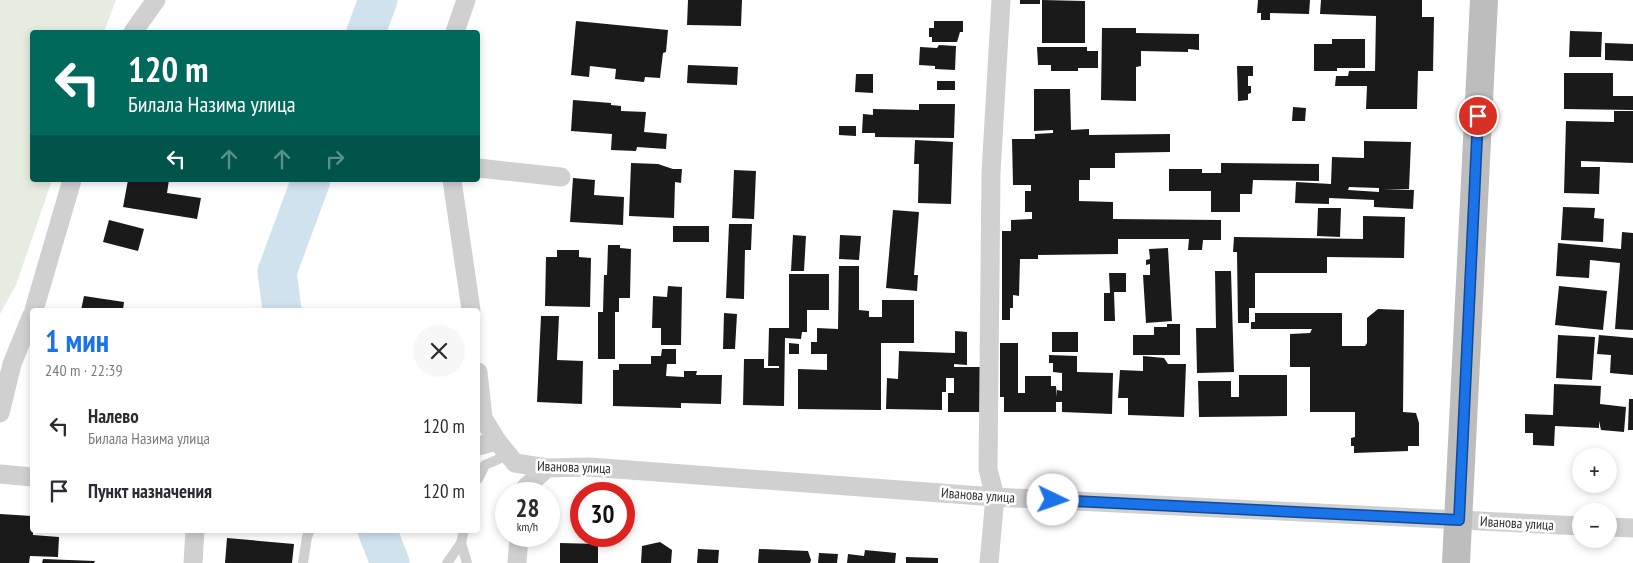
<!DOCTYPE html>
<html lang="ru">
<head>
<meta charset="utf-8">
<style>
  :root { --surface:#fff; --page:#f7f7f7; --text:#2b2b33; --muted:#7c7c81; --accent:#1a73e8 }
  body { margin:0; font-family:"PT Sans Narrow",sans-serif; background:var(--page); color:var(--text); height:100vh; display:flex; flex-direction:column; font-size:19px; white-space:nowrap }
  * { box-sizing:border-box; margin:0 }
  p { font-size:16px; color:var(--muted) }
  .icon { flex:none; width:28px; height:28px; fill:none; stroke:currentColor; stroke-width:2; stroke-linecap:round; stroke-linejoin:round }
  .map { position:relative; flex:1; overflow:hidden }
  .details { position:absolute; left:30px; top:308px; width:450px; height:225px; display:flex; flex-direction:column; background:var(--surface); border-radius:5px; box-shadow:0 2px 8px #0003 }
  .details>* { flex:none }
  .top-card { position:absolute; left:30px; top:30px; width:450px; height:152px; border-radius:5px; box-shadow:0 2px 8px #0003; background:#00695c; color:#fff; overflow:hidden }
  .controls { position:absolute; left:1572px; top:448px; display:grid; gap:10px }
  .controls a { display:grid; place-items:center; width:45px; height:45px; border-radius:50%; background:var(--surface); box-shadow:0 2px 8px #0003; font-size:25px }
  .speed { position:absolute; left:495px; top:482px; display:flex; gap:10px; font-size:25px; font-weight:700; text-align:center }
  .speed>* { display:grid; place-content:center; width:65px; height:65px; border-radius:50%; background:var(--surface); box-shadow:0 2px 8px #0003; line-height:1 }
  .speed small { font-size:12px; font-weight:400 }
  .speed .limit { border:8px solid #d22; background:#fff; color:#111 }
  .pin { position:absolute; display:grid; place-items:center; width:42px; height:42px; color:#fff; margin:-21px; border:2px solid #fff; border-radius:50%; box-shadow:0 1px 5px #0007 }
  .me { position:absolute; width:55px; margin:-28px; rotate:93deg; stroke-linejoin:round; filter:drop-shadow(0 0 4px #0008) }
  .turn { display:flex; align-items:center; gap:18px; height:105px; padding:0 15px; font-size:22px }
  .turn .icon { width:65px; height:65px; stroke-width:2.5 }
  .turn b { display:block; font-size:35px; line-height:42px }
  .lanes { display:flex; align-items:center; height:48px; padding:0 15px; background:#0003; justify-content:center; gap:25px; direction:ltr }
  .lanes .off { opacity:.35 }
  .round { display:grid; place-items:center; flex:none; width:52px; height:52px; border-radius:26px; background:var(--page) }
  .head { display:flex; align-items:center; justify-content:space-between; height:85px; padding:0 15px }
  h1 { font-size:30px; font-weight:800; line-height:38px; color:var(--accent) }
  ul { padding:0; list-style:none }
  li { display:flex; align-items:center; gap:15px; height:65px; padding:0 15px }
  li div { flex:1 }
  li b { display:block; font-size:19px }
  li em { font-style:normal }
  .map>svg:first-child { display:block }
  .green { fill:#e6ecdf }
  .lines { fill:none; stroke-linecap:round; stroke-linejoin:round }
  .river { stroke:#cfe2ee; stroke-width:39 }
  .building { fill:#1a1a1a; fill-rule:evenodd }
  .lane { stroke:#d0d0d0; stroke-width:10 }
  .street { stroke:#d0d0d0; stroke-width:19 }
  .secondary { stroke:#bdbdbd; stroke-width:28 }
  .route-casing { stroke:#114b97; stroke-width:12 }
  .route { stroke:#1a73e8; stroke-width:9 }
  .labels { text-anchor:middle; stroke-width:5; stroke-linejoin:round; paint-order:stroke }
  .street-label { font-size:14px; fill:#333; stroke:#fff }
</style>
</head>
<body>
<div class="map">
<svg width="1633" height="563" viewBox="0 0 1633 563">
  <rect width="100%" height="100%" fill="#fff"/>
  <path class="green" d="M0,0H116L104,32H32V180H52L16,285L0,314Z"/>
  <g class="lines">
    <path class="river" d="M366,32L378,0
      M282,310L277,272L311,180
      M377,530L390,563"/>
  </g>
  <path class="building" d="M688,0H742L741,26L687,25Z
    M1020,0H1040V4H1020Z
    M1042,0L1085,1V43H1042Z
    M1258,0H1310L1309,14L1270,13V20H1261V13H1257Z
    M1321,0H1422V17H1434L1433,71H1418L1417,109H1366L1367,86H1335L1336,76H1348L1349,71H1375L1376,16L1320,14Z
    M576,21L668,30L666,52L663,53L660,78L645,77L644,82L615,79L616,69L590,66L589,77L571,75Z
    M934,21H963V32H960L957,42H932V37H929V28H934Z
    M1102,28H1136V33L1199,34V50L1188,49V52L1141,51V66L1136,67V101L1101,100Z
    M1570,31L1602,32L1601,57H1569Z
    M1332,39H1365V68H1337V71H1314V44H1332Z
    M1605,43L1633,44V61L1605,60Z
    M939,45L956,46L955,70L935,69V66L919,65L920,47L937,48Z
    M1037,47H1087V51H1098V68H1078V71H1051V65H1038Z
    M688,65L738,67L737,85L687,83Z
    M1237,66H1253V76H1248V86H1251V93L1248,94V100L1238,101Z
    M1564,73H1613V96H1633V110L1564,109Z
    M856,74H873V93L855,92Z
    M937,81H955V90H937Z
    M1034,89H1070L1071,130L1089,129V135L1170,134V152L1115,153V168H1090V180H1079V201L1113,202V219L1221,220V240H1203L1202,250H1188L1189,239H1118V254L1038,255V259H1020L1019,296L1013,295V308H1010V320H1002V231H1011V220L1032,219V212H1025V191H1031V185H1013L1012,139H1035V134L1053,133V130L1034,131Z
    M573,100L611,103V105L621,106V111L646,112L644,132L667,134L666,149L637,147L636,151L611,150L612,134L571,131Z
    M919,104H955L954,138L875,137V133H862L863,114L873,115V109L919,110Z
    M1293,107L1306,108L1305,121H1292Z
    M1614,111H1633V163L1581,161V167H1600L1599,194L1564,193L1566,121L1614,122Z
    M839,126H856V136L839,135Z
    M915,140L953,142L951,204L918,203L919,164H914Z
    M1364,141L1411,142L1409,189H1383L1414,190L1413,209L1374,207V200L1329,198V204L1295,203L1296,182L1331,184L1332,157L1364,158ZM1349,187L1379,188V192L1348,190Z
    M631,163L658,164L673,169H682L681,183L675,182L674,218L629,216Z
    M1221,163L1319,164V181L1253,180L1252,194H1240V212H1211V191H1169V169H1202V173H1221Z
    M734,170L756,171L754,219L732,218Z
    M573,178L595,180L594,195L624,197L623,225L570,222Z
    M128,180H169L167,193L201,198L197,219L123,207Z
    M1563,207L1595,208L1594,218L1604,219L1603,242L1561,240Z
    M1318,208H1341L1340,237L1317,236Z
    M893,210L919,212L914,275H918L917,291L886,288Z
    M1363,216L1405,217L1404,258L1327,257V273H1255V308H1249V323H1238L1237,252H1233L1234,237L1363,239Z
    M109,220L144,229L138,251L103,242Z
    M729,224H752L751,250H745L744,299L726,298Z
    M673,226H709V242H673Z
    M1622,232L1633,233V330L1615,329L1620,263L1590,260L1589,278L1556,276L1558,243L1621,249Z
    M793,235L806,236L804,271H791Z
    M840,235L861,236L859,260L839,259Z
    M608,245H620V248L631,249L630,298H619V312H615V359H598V312H603L604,275H607Z
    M1168,248L1172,321L1146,323L1143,275H1150V264L1146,265V260L1150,259L1149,249Z
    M557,250H579V257L591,258L590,307L545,306L546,257H557Z
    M839,266H859V310L869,311V317H882V300H914V343H881V410L798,409V369L827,370V354H811V342H817V328L838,329Z
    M1215,271H1231L1234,372L1197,373L1196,328H1216Z
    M1109,273H1126V292H1114L1115,321H1104V293H1110Z
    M789,274H829V310H807V332H802L801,339L785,338L784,406L743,405L744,359H764V368H779V366H768L769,328H789Z
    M668,286L682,287L681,345H661V328H652L653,296L667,297Z
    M1559,286L1607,291L1603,330L1555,325Z
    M84,296L124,302L123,310H81Z
    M1378,309L1404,310L1403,412L1416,413L1419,423V446H1408V451L1354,453V446H1351V438L1355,437V412H1310V367H1290V334L1310,333L1312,329H1251V322H1255V313H1342V346H1365L1367,343V318Z
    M724,313L737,314L735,349H723Z
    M541,316H559L557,360L583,361L582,404L537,402Z
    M1167,324H1180V355H1133V335H1154V327H1167Z
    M955,331L967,332V365L954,364V367H983L982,412H948V393H954V378H946V392H942V410L886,409L887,378L898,379L899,351L955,353Z
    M1052,332H1078V352H1052Z
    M1558,335L1595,337L1592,380L1556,378Z
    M1599,335L1633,338V375L1610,373L1611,355L1597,354Z
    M789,343L799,344V354H789Z
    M1000,343H1018V393H1025V376H1051V386H1056L1057,397V390L1062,391V373L1053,372V363H1049V355L1077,356V372L1113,373L1112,414L1062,412V402H1056V412H1004V397H1000Z
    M662,349H676V364H667L666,376L684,377V371H697L696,375H722L721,404L681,403V408L613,406V370H619V364H651V356H661Z
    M1143,356L1164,358L1168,364H1186L1184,417L1128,415V398H1118L1120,370L1143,371Z
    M1239,375H1287V416L1199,417L1198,381H1231V397H1239Z
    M1554,384L1601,386L1600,404L1626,407L1624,432L1601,430L1599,421V428L1555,426L1554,446L1533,445V433H1525V414L1553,415Z
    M1629,399H1633V430H1628Z
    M0,514L32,516L33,535L59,537L58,557L30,556L29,563H0Z
    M227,538L294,544L292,563H225Z
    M660,542L672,550L671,563H641L642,546Z
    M560,543L598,544V563H560Z
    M698,549L719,550L718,563H697Z
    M759,549L808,551L811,560L810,563H758Z
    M865,550L896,553L895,563H847L848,554L864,556Z
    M819,553L838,554L837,563H818Z
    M906,557L938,558V563H906Z
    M43,559L95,561L94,563H42Z"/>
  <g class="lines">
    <path class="lane" d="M478,479L485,465L508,455
      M461,543L467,563
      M303,563L307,537L310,530
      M447,563L461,543L464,530"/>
    <path class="street" d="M133,32L156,0
      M455,32L466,0
      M478,168L561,177
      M452,180L471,310
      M34,310L72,180
      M478,372L483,418L497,441L515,463L547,468L589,467L995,497L1581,526
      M0,413L12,364L32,315
      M478,446L497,441
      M0,474L32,477
      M525,494L526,487L547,468
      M1609,527L1633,528
      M193,563L195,530
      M517,563L519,536
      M989,563L995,497L988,469L991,173L1001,0"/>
    <path class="secondary" d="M1456,563L1484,0"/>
  </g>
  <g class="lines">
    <defs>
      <path id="route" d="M1053,500L1459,520L1478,116"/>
    </defs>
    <use href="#route" class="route-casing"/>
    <use href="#route" class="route"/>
  </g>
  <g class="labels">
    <g class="street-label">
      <text transform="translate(574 467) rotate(2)" y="5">Иванова улица</text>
      <text transform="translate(978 495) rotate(4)" y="5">Иванова улица</text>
      <text transform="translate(1517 523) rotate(3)" y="5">Иванова улица</text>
    </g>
  </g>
</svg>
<div class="controls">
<a>+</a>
<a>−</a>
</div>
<div class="speed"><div>28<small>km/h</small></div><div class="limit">30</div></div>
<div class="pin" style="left:1478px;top:116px;background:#d93025"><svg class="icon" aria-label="arrive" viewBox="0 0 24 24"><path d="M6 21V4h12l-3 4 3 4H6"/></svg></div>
<svg class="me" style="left:1053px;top:500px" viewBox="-20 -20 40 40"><circle r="19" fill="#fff"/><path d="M0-13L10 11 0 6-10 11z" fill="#1a73e8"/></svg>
<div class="top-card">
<div class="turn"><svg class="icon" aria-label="left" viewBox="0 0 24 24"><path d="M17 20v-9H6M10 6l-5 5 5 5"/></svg><div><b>120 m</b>Билала Назима улица</div></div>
<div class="lanes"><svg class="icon" aria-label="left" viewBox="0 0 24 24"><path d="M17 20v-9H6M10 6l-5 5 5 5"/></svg><svg class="icon off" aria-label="ahead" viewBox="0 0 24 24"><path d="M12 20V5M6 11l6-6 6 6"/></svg><svg class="icon off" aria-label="ahead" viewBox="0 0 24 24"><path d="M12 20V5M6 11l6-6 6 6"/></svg><svg class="icon off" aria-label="right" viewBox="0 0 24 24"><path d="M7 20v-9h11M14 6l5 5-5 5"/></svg></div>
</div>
<section class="details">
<div class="head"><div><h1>1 мин</h1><p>240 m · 22:39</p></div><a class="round"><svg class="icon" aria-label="close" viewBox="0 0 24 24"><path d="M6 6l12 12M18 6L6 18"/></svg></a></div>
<ul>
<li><svg class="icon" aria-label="left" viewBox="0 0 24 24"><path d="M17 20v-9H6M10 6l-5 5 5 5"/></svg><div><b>Налево</b><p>Билала Назима улица</p></div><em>120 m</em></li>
<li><svg class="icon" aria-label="arrive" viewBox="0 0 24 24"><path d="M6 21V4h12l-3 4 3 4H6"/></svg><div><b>Пункт назначения</b></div><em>120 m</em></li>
</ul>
</section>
</div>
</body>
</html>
